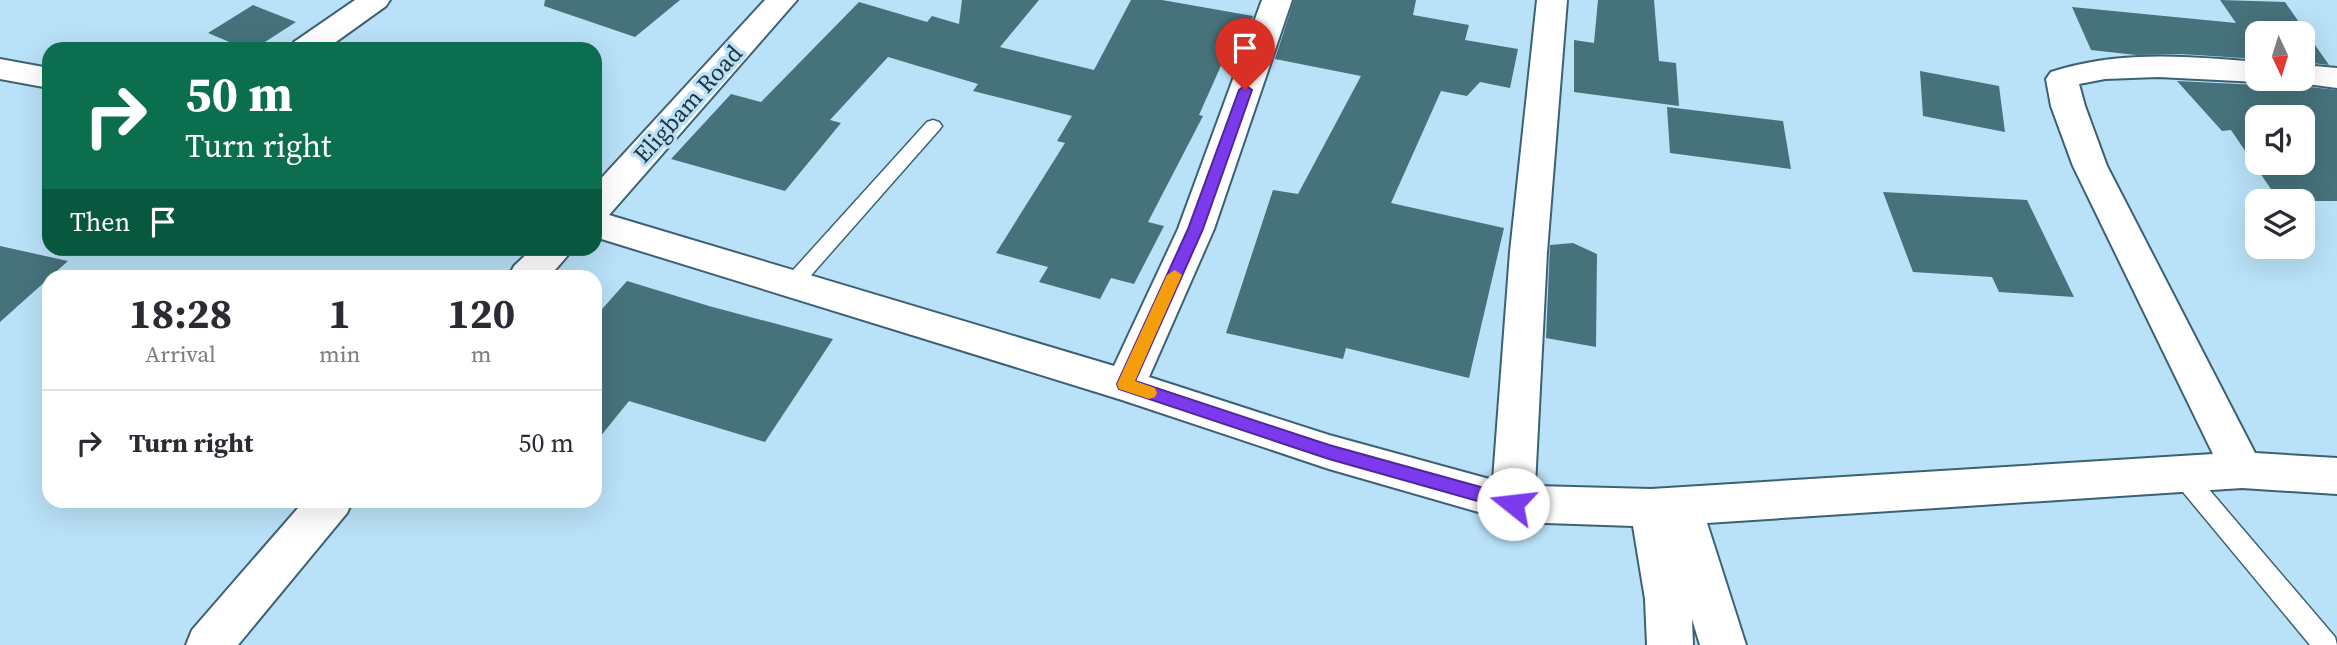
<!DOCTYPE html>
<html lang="en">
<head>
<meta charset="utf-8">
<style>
  :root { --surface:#fff; --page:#f7f7f7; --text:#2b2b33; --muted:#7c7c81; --line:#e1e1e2 }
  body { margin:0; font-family:"Source Serif 4",serif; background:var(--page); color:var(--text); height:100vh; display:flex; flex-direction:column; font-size:26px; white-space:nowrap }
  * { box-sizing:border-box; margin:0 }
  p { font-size:23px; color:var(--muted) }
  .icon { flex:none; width:38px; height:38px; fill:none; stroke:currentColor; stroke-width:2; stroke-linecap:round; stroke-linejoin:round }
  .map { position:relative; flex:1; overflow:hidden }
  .details { position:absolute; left:42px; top:270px; width:560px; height:238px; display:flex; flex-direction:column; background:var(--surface); border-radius:21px; box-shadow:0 7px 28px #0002 }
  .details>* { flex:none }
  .banner { position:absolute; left:42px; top:42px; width:560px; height:214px; border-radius:21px; box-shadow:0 7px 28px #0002; background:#0b6e4f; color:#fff; overflow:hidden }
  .needle { width:46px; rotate:176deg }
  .fabs { position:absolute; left:2245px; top:21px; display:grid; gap:14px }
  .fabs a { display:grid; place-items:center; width:70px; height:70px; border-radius:14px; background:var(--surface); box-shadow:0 7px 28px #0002; font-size:35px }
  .pin { position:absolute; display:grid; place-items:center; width:60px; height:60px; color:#fff; margin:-72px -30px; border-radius:50% 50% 50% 0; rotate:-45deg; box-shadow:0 0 7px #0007 }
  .pin .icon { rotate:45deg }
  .me { position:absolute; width:77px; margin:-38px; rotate:286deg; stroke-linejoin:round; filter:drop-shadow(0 0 5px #0008) }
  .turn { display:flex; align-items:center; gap:24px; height:147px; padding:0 28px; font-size:32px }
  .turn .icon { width:91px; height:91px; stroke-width:2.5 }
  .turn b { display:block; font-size:49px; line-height:60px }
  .then { display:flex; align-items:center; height:66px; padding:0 28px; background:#0003; gap:14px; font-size:26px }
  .eta { display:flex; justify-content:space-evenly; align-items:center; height:119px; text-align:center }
  .eta b { font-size:42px; font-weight:700; line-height:49px }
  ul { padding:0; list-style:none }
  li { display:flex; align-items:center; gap:21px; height:105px; padding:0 28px; border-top:2px solid var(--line) }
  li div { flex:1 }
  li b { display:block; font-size:26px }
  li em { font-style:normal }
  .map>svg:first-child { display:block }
  .building { fill:#46727b; fill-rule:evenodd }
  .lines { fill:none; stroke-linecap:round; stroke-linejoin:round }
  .lane-casing { stroke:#3d6174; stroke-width:3 }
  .street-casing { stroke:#3d6174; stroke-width:4 }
  .lane { fill:#fff; fill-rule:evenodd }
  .street { fill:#fff; fill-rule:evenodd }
  .route { fill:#7c3aed; stroke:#51269a; stroke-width:2 }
  .slow { fill:#f59e0b }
  .labels { text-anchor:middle; stroke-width:7; stroke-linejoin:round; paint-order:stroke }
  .street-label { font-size:24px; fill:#23333b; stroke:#b9e1f7 }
</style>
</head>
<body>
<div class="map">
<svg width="2337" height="645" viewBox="0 0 2337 645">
  <rect width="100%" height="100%" fill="#b9e1f7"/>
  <path class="building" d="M545,0H680L635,37L544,6Z
    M962,0H1039L1000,47L1094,70L1131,0H1162L1253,16L1240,53L1228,50L1199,115L1203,116L1148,222L1164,226L1134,284L1111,278L1100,299L1039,282L1048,267L996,253L1065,143L1057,141L1072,116L973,91L978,84L888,57L830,120L841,123L785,191L671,159L731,94L761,102L859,2L927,22L932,16L959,24Z
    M1294,0H1416L1413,15L1469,25L1465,40L1518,49L1510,88L1480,82L1467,96L1441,91L1391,203L1504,228L1469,378L1346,348L1343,359L1226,333L1273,190L1298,194L1361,76L1275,59Z
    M1598,0H1654L1659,61L1676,63L1679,106L1574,92V40L1594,43Z
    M2220,0L2285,2L2329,65L2303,62V33H2258V59L2180,54L2136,55L2091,50L2072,7L2236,23Z
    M253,5L296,22L254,49H246L208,33Z
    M1920,71L1999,86L2005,132L1923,116Z
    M2272,79H2286L2292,85L2337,90V201H2279L2231,130L2222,131L2177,81L2258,85ZM2258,117H2303V163H2258Z
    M1667,107L1783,121L1791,169L1670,153Z
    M1883,192L2027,200L2074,297L1999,292L1992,277L1913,272Z
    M1573,243L1597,254L1596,347L1546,338L1550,245Z
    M0,246L68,261L0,322Z
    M627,281L709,306L833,339L765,442L629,401L595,443V317Z"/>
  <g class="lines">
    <defs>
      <path id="lane" d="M933,120L939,122L942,126L939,130L799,289L792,292L785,289L782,284L785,279L927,122Z
        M2181,463L2189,466L2335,637L2337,645H2310L2173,480L2169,473L2173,466Z"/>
      <path id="street" d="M355,0H390L386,6L326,49H289L294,42Z
        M765,0H797L609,215L1114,366L1178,229L1262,0H1292L1214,229L1149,377L1329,435L1493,480L1510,252L1537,0H1567L1547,252L1535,486L1651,489L2213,454L2073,166L2051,106L2046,79L2051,72C2118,50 2188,56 2258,62V79H2269L2258,82L2158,77L2105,79L2079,84L2085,106L2107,166L2255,453L2337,458V494L2242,488L1707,523L1746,645H1700L1692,619L1693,645H1647L1645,599L1633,526L1513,522L1329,469L1122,400L595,237V185Z
        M0,59L49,68V88L0,79Z
        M2303,65L2337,68V88L2292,82L2289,79H2303Z
        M533,248H574L550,276H509L514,266Z
        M305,500H353L347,513L238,645H186L192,630Z"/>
    </defs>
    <use href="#lane" class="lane-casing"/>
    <use href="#street" class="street-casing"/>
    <use href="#lane" class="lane"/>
    <use href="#street" class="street"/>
  </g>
  <path class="route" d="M1245,85L1252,90L1203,229L1135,381L1329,445L1513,496L1519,498L1522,504L1519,509L1513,511L1329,459L1119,389L1117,384L1188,229L1239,90Z"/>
  <path class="slow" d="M1175,270L1182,275L1135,381L1155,388L1157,393L1155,397L1149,399L1119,389L1117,384L1167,275Z"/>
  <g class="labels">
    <g class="street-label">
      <text transform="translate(688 104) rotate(-48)" y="8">Eligbam Road</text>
    </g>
  </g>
</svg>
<div class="fabs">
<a><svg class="needle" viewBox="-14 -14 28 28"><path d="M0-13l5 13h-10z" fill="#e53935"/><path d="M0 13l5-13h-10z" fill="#7c7c81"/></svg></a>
<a><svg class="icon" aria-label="sound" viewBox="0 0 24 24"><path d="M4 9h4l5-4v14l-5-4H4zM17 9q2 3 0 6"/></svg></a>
<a><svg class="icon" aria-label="layers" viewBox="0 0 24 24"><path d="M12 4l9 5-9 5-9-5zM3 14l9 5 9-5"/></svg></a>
</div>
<div class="pin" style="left:1245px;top:90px;background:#d93025"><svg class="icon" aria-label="arrive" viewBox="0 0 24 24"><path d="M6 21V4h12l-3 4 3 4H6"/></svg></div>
<svg class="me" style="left:1513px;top:504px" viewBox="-20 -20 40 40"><circle r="19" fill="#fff"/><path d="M0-13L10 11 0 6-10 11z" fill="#7c3aed"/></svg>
<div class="banner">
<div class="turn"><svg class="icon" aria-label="right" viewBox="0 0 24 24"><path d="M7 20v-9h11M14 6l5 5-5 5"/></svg><div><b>50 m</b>Turn right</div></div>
<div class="then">Then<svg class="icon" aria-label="arrive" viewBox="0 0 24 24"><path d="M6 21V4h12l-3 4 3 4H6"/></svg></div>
</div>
<section class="details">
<div class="eta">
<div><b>18:28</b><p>Arrival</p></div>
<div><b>1</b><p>min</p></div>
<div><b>120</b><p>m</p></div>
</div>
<ul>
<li><svg class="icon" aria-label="right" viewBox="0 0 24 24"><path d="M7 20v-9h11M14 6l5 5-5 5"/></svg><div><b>Turn right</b></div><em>50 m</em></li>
</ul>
</section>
</div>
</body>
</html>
